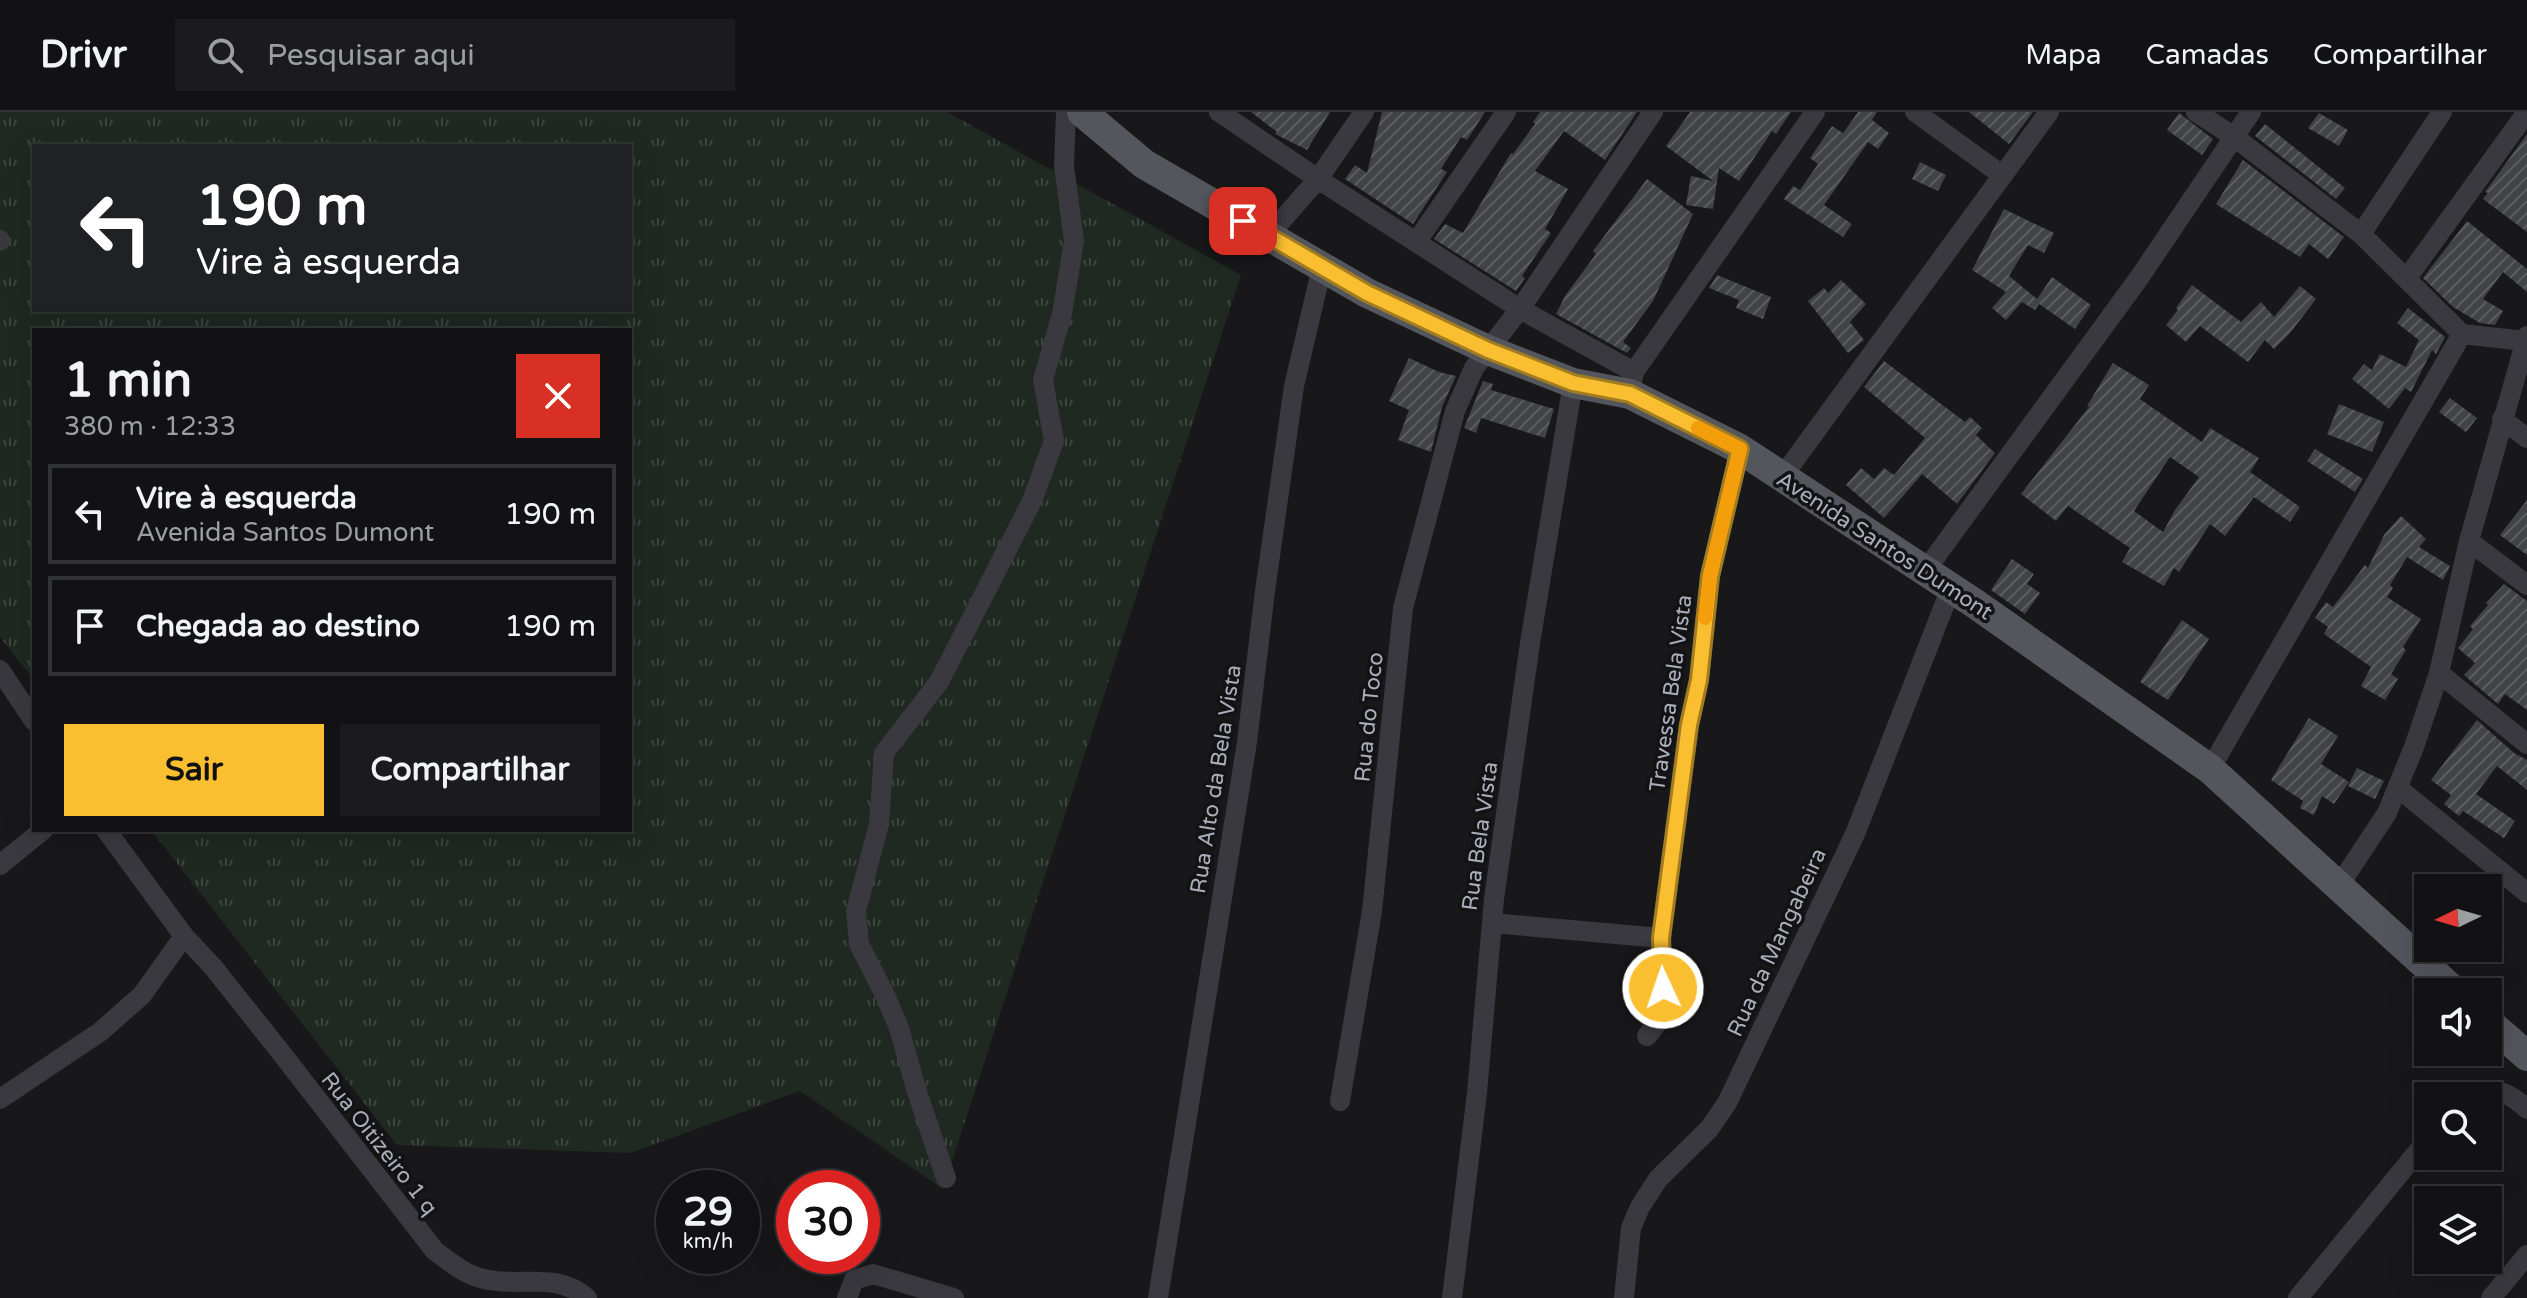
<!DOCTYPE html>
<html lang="pt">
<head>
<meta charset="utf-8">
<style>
  :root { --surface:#121214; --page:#1b1b1d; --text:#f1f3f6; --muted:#9c9ea0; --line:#313234; --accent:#f9bf31 }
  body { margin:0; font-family:"Varela Round",sans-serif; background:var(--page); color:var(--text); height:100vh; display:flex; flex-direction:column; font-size:30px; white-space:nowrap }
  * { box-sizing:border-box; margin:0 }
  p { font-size:26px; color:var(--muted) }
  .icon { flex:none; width:44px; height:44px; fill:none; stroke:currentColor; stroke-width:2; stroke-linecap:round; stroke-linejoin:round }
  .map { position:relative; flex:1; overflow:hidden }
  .sheet { position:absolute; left:32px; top:216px; width:600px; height:504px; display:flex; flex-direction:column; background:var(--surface); border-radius:0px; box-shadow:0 8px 32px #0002,0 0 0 2px var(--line) }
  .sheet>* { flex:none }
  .banner { position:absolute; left:32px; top:32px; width:600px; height:168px; border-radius:0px; box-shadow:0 8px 32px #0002,0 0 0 2px var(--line); background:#202124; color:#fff; overflow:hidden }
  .needle { width:52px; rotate:265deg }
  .buttons { position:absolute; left:2414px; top:762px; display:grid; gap:16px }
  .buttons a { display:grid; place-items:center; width:88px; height:88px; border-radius:0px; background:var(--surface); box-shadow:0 8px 32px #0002,0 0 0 2px var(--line); font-size:40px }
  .speed { position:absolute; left:656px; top:1058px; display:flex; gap:16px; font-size:40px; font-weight:700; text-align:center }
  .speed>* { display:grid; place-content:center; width:104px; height:104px; border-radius:50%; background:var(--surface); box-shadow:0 8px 32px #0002,0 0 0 2px var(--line); line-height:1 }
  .speed small { font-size:20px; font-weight:400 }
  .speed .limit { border:12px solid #d22; background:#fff; color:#111 }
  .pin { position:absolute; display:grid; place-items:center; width:68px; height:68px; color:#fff; margin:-34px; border-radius:16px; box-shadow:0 4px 12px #0006 }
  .me { position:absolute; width:88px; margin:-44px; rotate:357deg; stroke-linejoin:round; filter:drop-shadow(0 0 6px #0008) }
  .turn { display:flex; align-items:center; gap:28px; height:168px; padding:0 32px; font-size:36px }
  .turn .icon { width:104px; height:104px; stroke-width:2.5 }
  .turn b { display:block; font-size:56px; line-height:68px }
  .round { display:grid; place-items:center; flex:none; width:84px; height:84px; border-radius:0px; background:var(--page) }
  .overview { display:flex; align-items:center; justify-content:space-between; height:136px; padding:0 32px }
  h1 { font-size:48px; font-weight:700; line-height:60px }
  .cta { display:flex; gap:16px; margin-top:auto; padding:16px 32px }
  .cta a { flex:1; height:92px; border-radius:0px; background:var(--accent); color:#111; font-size:32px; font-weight:700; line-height:92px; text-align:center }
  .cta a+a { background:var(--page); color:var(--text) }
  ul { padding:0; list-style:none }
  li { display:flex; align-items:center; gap:24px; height:100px; margin:0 16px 12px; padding:0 16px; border:4px solid var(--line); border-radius:0px }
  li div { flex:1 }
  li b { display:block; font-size:30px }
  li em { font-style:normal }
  header { display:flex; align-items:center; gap:48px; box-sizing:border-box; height:112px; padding:0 40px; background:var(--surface); border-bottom:2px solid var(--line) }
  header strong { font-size:38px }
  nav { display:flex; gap:44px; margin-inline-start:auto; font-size:28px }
  .search { width:560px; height:72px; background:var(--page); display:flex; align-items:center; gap:20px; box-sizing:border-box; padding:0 28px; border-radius:0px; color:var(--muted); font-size:30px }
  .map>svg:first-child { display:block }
  .grass { fill:url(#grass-tufts); fill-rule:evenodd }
  .building { fill:url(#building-hatch); fill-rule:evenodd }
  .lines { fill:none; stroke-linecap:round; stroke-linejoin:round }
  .street { stroke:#39393f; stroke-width:20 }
  .primary { stroke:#54565e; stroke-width:30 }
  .route-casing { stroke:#a27c20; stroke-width:20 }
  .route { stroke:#f9bf31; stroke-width:14 }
  .slow { stroke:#f59e0b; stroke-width:14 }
  .labels { text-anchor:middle; stroke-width:7; stroke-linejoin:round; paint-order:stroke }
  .street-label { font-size:22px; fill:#a9aeba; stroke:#131315 }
</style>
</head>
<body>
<header>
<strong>Drivr</strong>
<div class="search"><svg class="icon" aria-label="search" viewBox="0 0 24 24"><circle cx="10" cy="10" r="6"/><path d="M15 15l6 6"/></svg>Pesquisar aqui</div>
<nav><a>Mapa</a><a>Camadas</a><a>Compartilhar</a></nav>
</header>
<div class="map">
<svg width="2527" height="1186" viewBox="0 0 2527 1186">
  <defs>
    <pattern id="grass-tufts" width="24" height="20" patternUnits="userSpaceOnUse" patternTransform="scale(2)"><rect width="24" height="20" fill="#1f2821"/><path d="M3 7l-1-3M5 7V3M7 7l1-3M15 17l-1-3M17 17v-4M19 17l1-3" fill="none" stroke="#3d453f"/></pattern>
    <pattern id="building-hatch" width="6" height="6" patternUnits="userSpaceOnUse" patternTransform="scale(2)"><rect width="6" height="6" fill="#424347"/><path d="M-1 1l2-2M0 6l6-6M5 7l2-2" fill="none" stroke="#5a5c5f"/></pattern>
  </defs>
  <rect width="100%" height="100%" fill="#18181a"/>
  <path class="grass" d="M0,0H947L1241,163L943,1077L800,979L630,1041L397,1033L151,718H630V218H34V568L0,525ZM34,34H630V198H34Z"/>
  <path class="building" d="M1251,0H1330L1307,38L1275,22L1277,20Z
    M1382,0H1485L1467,28L1461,25L1441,57L1447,60L1413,112L1345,67L1355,53L1367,61Z
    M1540,0H1637L1605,48L1564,19L1535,59L1568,77L1545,117L1551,121L1522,164L1525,166L1516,179L1434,127L1445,112L1463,121L1511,41L1513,42L1535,12L1533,10Z
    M1690,0H1791L1776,22L1772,19L1739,69L1719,56L1713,97L1686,93L1691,64L1713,69L1666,34Z
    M1858,0H1877L1872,8L1889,21L1878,37L1868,30L1824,93L1852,112L1843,125L1784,87L1793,74L1800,78L1818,52L1810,46L1832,14L1843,21Z
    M1969,0H2033L2009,32Z
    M2179,1L2213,27L2202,43L2167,18Z
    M2319,1L2348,18L2339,34L2308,16Z
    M2265,12L2345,76L2336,87L2255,24Z
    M2527,22V120L2483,87L2488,81L2485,80Z
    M2243,48L2344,125L2328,147L2309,132L2300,145L2216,92Z
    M1920,50L1946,63L1938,79L1912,67Z
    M1647,67L1693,102L1653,189L1623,230L1631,236L1627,241L1556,202L1565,184L1596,142L1593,139Z
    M2004,97L2054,121L2044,141L2028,133L2009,164L2037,187L2052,165L2091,193L2075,217L2039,192L2035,198L2022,190L2006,208L1992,196L2006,180L1972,158Z
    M2467,109L2527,157V180L2503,160L2483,187L2503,199L2495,213L2480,211L2453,195L2423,166Z
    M1717,163L1771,185L1763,207L1736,196L1739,188L1709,176Z
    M1841,168L1866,192L1850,210L1864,228L1848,241L1808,189L1824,176L1828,181Z
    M2192,173L2241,210L2261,190L2274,205L2300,174L2316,187L2290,221L2274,237L2265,228L2248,250L2200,214L2186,230L2166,213L2178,198L2176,196Z
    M2408,196L2445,225L2436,242L2432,238L2411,280L2405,276L2389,297L2352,267L2364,252L2372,258L2380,242L2406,255L2419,228L2397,211Z
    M1409,246L1439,260L1456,264L1442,295L1431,340L1398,328L1409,298L1389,289Z
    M1884,249L1965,310L1970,305L1982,316L1976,323L1995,341L1957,392L1922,362L1884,406L1846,373L1861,356L1874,367L1884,356L1894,363L1925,326L1864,275Z
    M2113,251L2149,273L2140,287L2202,330L2210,316L2259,346L2250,360L2300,395L2290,410L2254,385L2225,424L2210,412L2179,460L2174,456L2164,474L2122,450L2130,436L2068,394L2056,409L2021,382L2089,295L2087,294ZM2170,345L2199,365L2175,398L2163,420L2134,399Z
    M1483,269L1493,272L1491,278L1554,297L1545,326L1481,306L1476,321L1464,316Z
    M2450,286L2477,306L2466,320L2439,300Z
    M2339,292L2384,310L2372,340L2327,322Z
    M2315,337L2363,367L2355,380L2307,349Z
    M2527,388V443L2500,423Z
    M2401,404L2426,427L2419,435L2450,454L2443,468L2407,445L2390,473L2393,476L2387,485L2421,507L2403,535L2406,538L2391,562L2398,567L2385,588L2361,574L2371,555L2324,522L2328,515L2315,506L2326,490L2333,495L2365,453L2368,456L2384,423Z
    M2012,447L2034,462L2027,472L2040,481L2025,502L1991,478Z
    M2504,472L2527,489V598L2505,582L2498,592L2464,563L2475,551L2458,536L2473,517L2470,514L2488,493L2486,491Z
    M2182,508L2209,527L2168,588L2140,570Z
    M2309,606L2338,624L2321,652L2349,670L2334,692L2322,684L2314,703L2300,696L2303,689L2271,668Z
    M2477,608L2514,641L2527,648V678L2497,654L2476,682L2515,709L2504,726L2463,699L2459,704L2444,692L2451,683L2431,668Z
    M2357,656L2384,669L2375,687L2348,674Z"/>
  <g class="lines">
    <path class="street" d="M1219,0L1318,67L1520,197L1634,260
      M1915,0L2002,63
      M2196,0L2233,24L2361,122L2462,222
      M2361,122L2442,0
      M1268,124L1318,67L1364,0
      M0,129V128
      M1417,129L1506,0
      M2407,166L2527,0
      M1631,274L1634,260L1815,0
      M2502,307L2527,326
      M1782,365L2049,0
      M2469,429L2527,473
      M1925,459L2139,166L2251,0
      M0,558L34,609
      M2439,561L2527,632
      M2210,657L2462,222L2525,229
      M2398,676L2527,781
      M0,753L43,718
      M2338,775L2387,701L2414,635L2439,561L2469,429L2527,224
      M1492,811L1661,826
      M184,824L213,855L279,938L435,1139C450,1150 465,1163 484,1167C520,1176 556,1159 587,1186
      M1647,924L1665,901L1661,826L1689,613L1699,568L1710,464L1740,337
      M2471,984C2492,971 2511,982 2527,997
      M0,987L100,920L142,883L184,824L106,718
      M1340,989L1372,799L1403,496L1455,299L1474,256L1520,197L1653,0
      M946,1066L917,980L899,916L885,883L859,832L856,799L879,712L884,641L939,570L1032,389L1054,329L1043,268L1062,202L1074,129L1064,54L1066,0
      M847,1186L854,1168L873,1162L954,1186
      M1158,1186L1247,630L1265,479L1294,274L1322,155
      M1452,1186L1477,981L1494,787L1530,531L1573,271
      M1624,1186L1631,1116L1640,1095L1658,1067L1709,1017L1727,991L1855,722L1951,476
      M2298,1186L2428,1027
      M2491,1186L2527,1143"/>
    <path class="primary" d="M1082,0L1144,52L1367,181L1488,238L1573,271L1630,282L1740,337L1974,491L2210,657L2455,880
      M2488,910L2527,944"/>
  </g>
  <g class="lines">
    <defs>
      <path id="route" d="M1243,109L1367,181L1488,238L1573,271L1630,282L1740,337L1710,464L1699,568L1689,613L1661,826L1663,876"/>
    </defs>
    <use href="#route" class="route-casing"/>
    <use href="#route" class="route"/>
    <path class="slow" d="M1698,316L1740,337L1710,464L1705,506"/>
  </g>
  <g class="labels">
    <g class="street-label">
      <text transform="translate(1885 433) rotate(33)" y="8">Avenida Santos Dumont</text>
      <text transform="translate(1670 581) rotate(-82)" y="8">Travessa Bela Vista</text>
      <text transform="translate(1368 605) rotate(-84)" y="8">Rua do Toco</text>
      <text transform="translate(1215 667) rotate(-81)" y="8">Rua Alto da Bela Vista</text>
      <text transform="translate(1479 724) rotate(-82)" y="8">Rua Bela Vista</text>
      <text transform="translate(1776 830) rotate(-65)" y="8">Rua da Mangabeira</text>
      <text transform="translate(380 1031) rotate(52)" y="8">Rua Oitizeiro 1 q</text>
    </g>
  </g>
</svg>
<div class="buttons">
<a><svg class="needle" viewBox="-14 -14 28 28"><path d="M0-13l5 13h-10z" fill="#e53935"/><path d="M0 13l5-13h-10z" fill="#9c9ea0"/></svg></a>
<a><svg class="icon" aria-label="sound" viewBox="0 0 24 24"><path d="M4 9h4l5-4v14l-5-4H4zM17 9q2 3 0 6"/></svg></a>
<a><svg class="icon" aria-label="search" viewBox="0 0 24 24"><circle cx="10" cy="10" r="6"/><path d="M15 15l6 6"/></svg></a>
<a><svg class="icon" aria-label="layers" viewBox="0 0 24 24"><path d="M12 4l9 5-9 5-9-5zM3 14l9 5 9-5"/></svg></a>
</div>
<div class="speed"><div>29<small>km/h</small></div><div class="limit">30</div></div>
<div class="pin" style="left:1243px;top:109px;background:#d93025"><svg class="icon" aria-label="arrive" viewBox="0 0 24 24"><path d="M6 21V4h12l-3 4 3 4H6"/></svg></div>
<svg class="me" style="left:1663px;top:876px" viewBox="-20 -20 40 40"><circle r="17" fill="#f9bf31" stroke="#fff" stroke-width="3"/><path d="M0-11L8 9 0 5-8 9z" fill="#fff"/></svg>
<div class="banner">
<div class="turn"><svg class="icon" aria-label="left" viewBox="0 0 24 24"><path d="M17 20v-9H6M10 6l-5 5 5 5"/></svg><div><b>190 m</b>Vire à esquerda</div></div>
</div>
<section class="sheet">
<div class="overview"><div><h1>1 min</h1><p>380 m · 12:33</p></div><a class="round" style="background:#d93025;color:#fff"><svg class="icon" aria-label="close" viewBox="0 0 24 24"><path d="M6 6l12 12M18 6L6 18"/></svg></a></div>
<ul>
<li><svg class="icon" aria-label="left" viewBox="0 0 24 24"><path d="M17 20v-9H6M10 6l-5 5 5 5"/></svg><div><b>Vire à esquerda</b><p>Avenida Santos Dumont</p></div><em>190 m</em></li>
<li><svg class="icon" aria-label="arrive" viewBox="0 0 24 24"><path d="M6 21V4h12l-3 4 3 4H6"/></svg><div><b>Chegada ao destino</b></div><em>190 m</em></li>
</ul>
<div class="cta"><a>Sair</a><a>Compartilhar</a></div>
</section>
</div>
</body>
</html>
